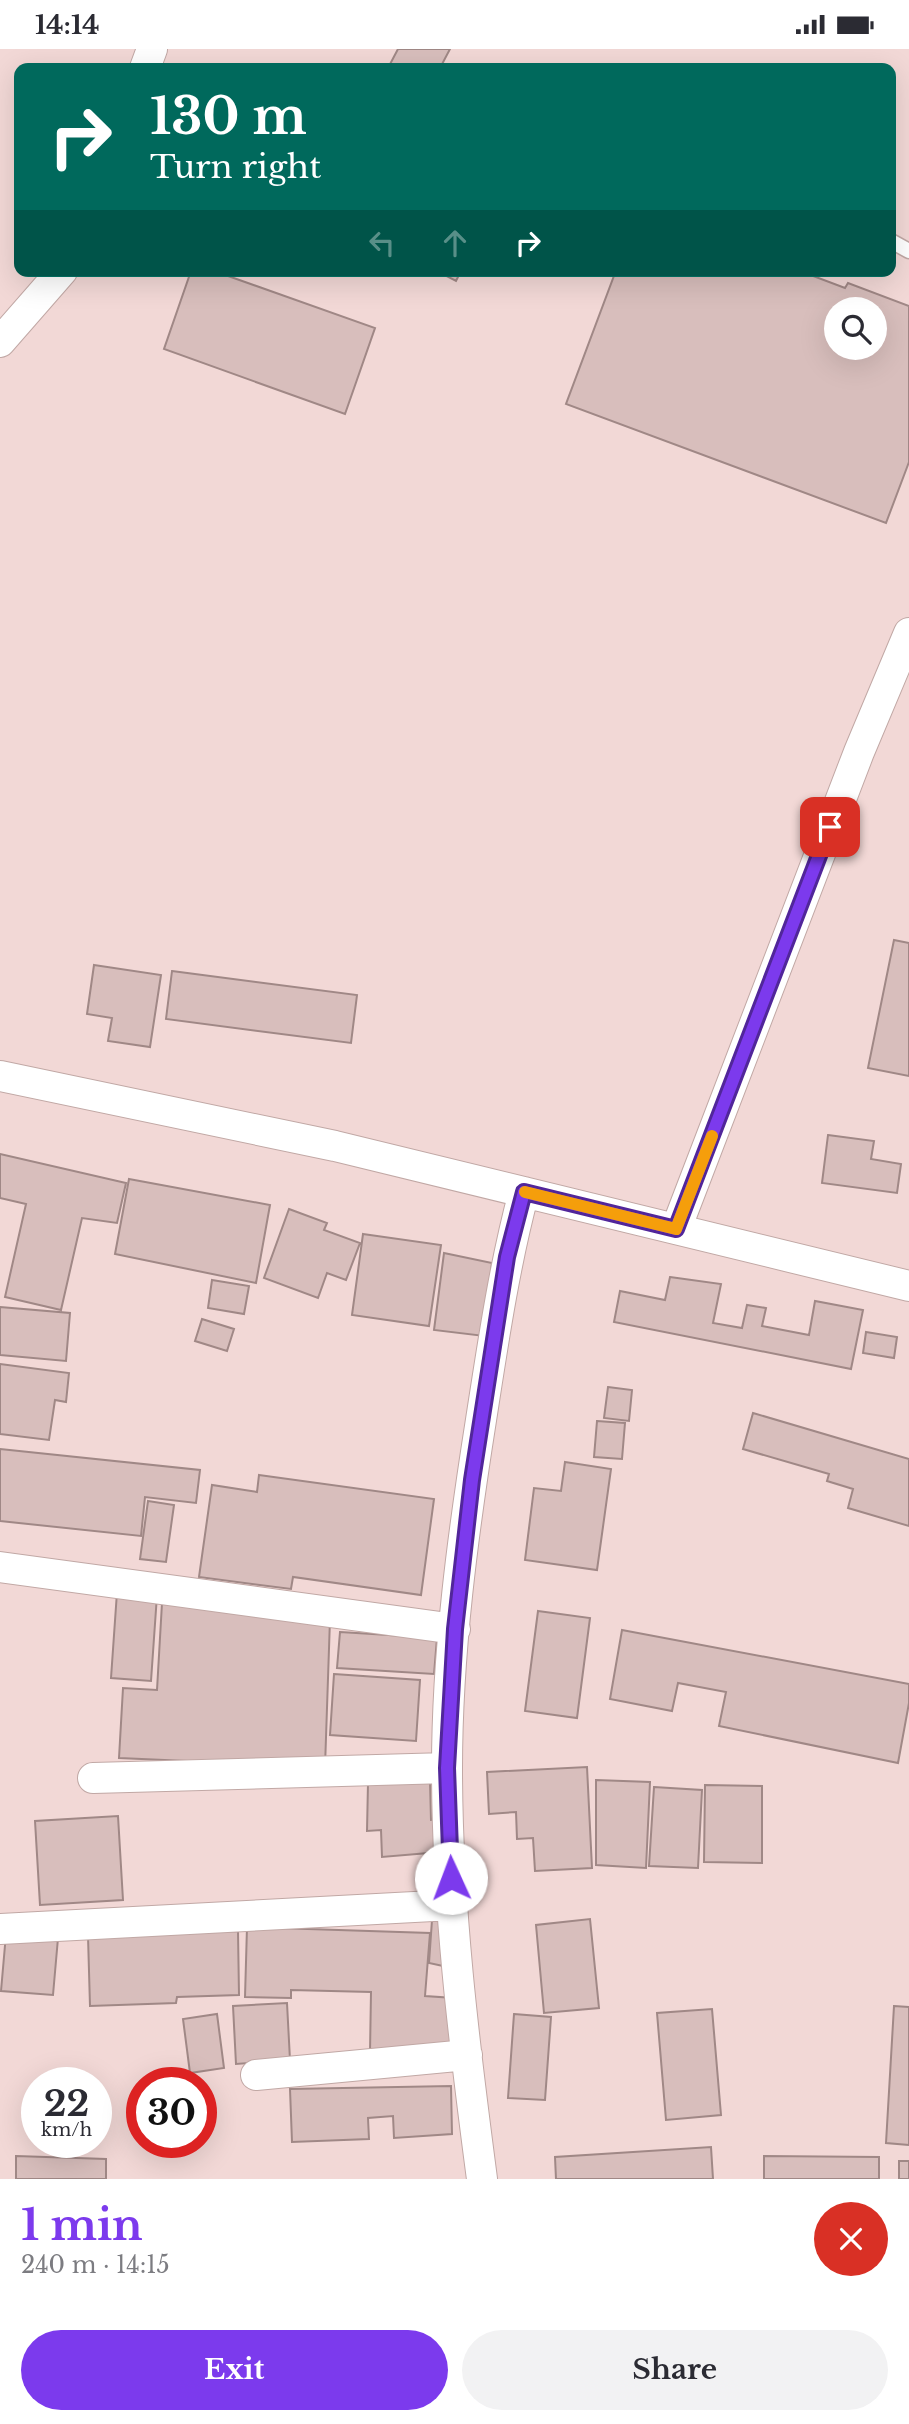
<!DOCTYPE html>
<html lang="en">
<head>
<meta charset="utf-8">
<style>
  :root { --surface:#fff; --page:#f2f2f3; --text:#2b2b33; --muted:#7c7c81; --accent:#7c3aed }
  body { margin:0; font-family:"Libre Baskerville",serif; background:var(--page); color:var(--text); height:100vh; display:flex; flex-direction:column; font-size:26px; white-space:nowrap }
  * { box-sizing:border-box; margin:0 }
  p { font-size:23px; color:var(--muted) }
  .icon { flex:none; width:38px; height:38px; fill:none; stroke:currentColor; stroke-width:2; stroke-linecap:round; stroke-linejoin:round }
  .map { position:relative; height:2130px; overflow:hidden }
  .sheet { display:flex; flex-direction:column; background:var(--surface); flex:1 }
  .sheet>* { flex:none }
  .banner { position:absolute; left:14px; top:14px; width:882px; height:214px; border-radius:14px; box-shadow:0 7px 28px #0002; background:#00695c; color:#fff; overflow:hidden }
  .tools { position:absolute; left:824px; top:248px; display:grid; gap:14px }
  .tools a { display:grid; place-items:center; width:63px; height:63px; border-radius:50%; background:var(--surface); box-shadow:0 7px 28px #0002; font-size:35px }
  .speed { position:absolute; left:21px; top:2018px; display:flex; gap:14px; font-size:35px; font-weight:700; text-align:center }
  .speed>* { display:grid; place-content:center; width:91px; height:91px; border-radius:50%; background:var(--surface); box-shadow:0 7px 28px #0002; line-height:1 }
  .speed small { font-size:18px; font-weight:400 }
  .speed .limit { border:10px solid #d22; background:#fff; color:#111 }
  .pin { position:absolute; display:grid; place-items:center; width:60px; height:60px; color:#fff; margin:-30px; border-radius:14px; box-shadow:0 4px 10px #0006 }
  .me { position:absolute; width:77px; margin:-38px; rotate:358deg; stroke-linejoin:round; filter:drop-shadow(0 0 5px #0008) }
  .turn { display:flex; align-items:center; gap:24px; height:147px; padding:0 21px; font-size:32px }
  .turn .icon { width:91px; height:91px; stroke-width:2.5 }
  .turn b { display:block; font-size:49px; line-height:60px }
  .lanes { display:flex; align-items:center; height:66px; padding:0 21px; background:#0003; justify-content:center; gap:35px; direction:ltr }
  .lanes .off { opacity:.35 }
  .round { display:grid; place-items:center; flex:none; width:74px; height:74px; border-radius:37px; background:var(--page) }
  .overview { display:flex; align-items:center; justify-content:space-between; height:119px; padding:0 21px }
  h1 { font-size:42px; font-weight:700; line-height:52px; color:var(--accent) }
  .button { display:flex; gap:14px; margin-top:auto; padding:14px 21px }
  .button a { flex:1; height:80px; border-radius:42px; background:var(--accent); color:#fff; font-size:28px; font-weight:700; line-height:80px; text-align:center }
  .button a+a { background:var(--page); color:var(--text) }
  .status { display:flex; justify-content:space-between; align-items:center; height:49px; padding:0 35px; background:var(--surface); direction:ltr }
  .status svg { height:19px; fill:currentColor }
  .map>svg:first-child { display:block }
  .building { fill:#d8bebc; stroke:#a08886; stroke-width:2; fill-rule:evenodd }
  .lines { fill:none; stroke-linecap:round; stroke-linejoin:round }
  .lane-casing { stroke:#c1a8a5; stroke-width:17 }
  .street-casing { stroke:#c1a8a5; stroke-width:32 }
  .lane { stroke:#fff; stroke-width:14 }
  .street { stroke:#fff; stroke-width:30 }
  .route-casing { stroke:#51269a; stroke-width:18 }
  .route { stroke:#7c3aed; stroke-width:12 }
  .slow { stroke:#f59e0b; stroke-width:12 }
</style>
</head>
<body>
<div class="status"><b>14:14</b><svg viewBox="0 0 49 12"><path d="M0 12V9h3v3zM5 12V6h3v6zM10 12V3h3v9zM15 12V0h3v12zM26 1h20v11H26zM47 4h2v5h-2z"/></svg></div>
<div class="map">
<svg width="909" height="2130" viewBox="0 0 909 2130">
  <rect width="100%" height="100%" fill="#f2d8d6"/>
  <path class="building" d="M398,0H450L440,19H388Z
    M191,222H214L375,279L345,365L164,300Z
    M437,222H461L456,232Z
    M610,222H800L845,239L848,234L909,257V413L886,474L566,355L615,224ZM836,261H875V299H836Z
    M894,891L909,894V1027L868,1019Z
    M94,916L161,926L150,998L108,992L112,969L87,965Z
    M172,922L357,946L351,994L166,970Z
    M828,1086L874,1092L871,1110L901,1115L897,1144L822,1134Z
    M0,1105L126,1134L117,1174L82,1169L61,1261L5,1248L26,1155L0,1149Z
    M129,1130L270,1156L256,1234L115,1205Z
    M289,1160L327,1174L324,1181L360,1194L346,1231L327,1224L318,1249L264,1229Z
    M363,1185L441,1196L429,1277L352,1266Z
    M444,1204L492,1214L484,1287L434,1281Z
    M670,1228L721,1235L713,1274L742,1279L747,1256L766,1259L762,1277L809,1286L815,1252L863,1261L851,1320L614,1273L620,1242L665,1251Z
    M212,1231L249,1237L244,1265L208,1259Z
    M0,1258L70,1264L66,1312L0,1306Z
    M202,1270L234,1280L227,1302L195,1292Z
    M866,1283L897,1288L894,1309L863,1304Z
    M0,1315L69,1324L66,1353L55,1351L49,1391L0,1385Z
    M608,1338L632,1341L629,1372L604,1369Z
    M753,1364L909,1410V1477L848,1459L853,1440L827,1432L829,1425L743,1400Z
    M597,1372L625,1374L622,1410L594,1408Z
    M0,1400L200,1421L196,1454L145,1448L141,1487L0,1472Z
    M565,1413L611,1420L597,1521L525,1511L534,1439L561,1442Z
    M259,1426L434,1450L421,1546L293,1528L291,1540L199,1528L212,1436L257,1443Z
    M148,1452L174,1456L166,1513L140,1510Z
    M117,1543L157,1546L151,1632L111,1629Z
    M162,1554L330,1570L325,1718L119,1709L123,1639L157,1641Z
    M538,1562L590,1569L577,1669L525,1662Z
    M622,1581L909,1635V1654L898,1714L719,1677L726,1643L678,1634L672,1662L610,1650Z
    M340,1583L437,1589L434,1625L337,1619Z
    M334,1625L420,1631L416,1692L330,1686Z
    M587,1718L592,1819L535,1822L533,1789L517,1790L516,1763L489,1765L487,1723Z
    M596,1731L650,1733L646,1819L596,1816Z
    M430,1733L431,1771L441,1770L440,1803L382,1808L381,1781L367,1782L368,1734Z
    M705,1736L762,1737V1814L704,1813Z
    M654,1738L702,1741L698,1819L649,1817Z
    M118,1767L123,1851L40,1856L35,1772Z
    M446,1868L443,1917L429,1914L432,1871Z
    M590,1870L599,1959L544,1964L536,1876Z
    M247,1878L430,1884L425,1947L454,1949L453,2003H370L371,1943L291,1941V1949L245,1948Z
    M238,1882L239,1946L177,1948L176,1954L90,1957L88,1887Z
    M6,1885L58,1889L53,1946L1,1942Z
    M287,1954L290,2011L236,2015L233,1957Z
    M894,1957L909,1958V2096L886,2094Z
    M712,1960L721,2066L666,2071L657,1964Z
    M217,1965L224,2019L190,2024L183,1970Z
    M514,1965L551,1968L545,2051L508,2049Z
    M451,2037L452,2085L394,2089L393,2067L368,2069L369,2090L292,2093L290,2040Z
    M711,2098L713,2130H556L555,2108Z
    M16,2107L106,2110V2130H16Z
    M764,2107L879,2108V2130H764Z
    M899,2112H909V2130H899Z"/>
  <g class="lines">
    <defs>
      <path id="lane" d="M891,192L909,202"/>
      <path id="street" d="M145,19L152,0
        M0,293L62,222
        M0,1027L335,1097L909,1237
        M676,1180L859,703L909,584
        M0,1518L455,1580
        M93,1729L447,1719
        M0,1880L452,1856
        M256,2026L467,2006
        M482,2130C464,1994 447,1857 447,1719C447,1603 463,1485 481,1371C493,1294 504,1218 524,1143"/>
    </defs>
    <use href="#lane" class="lane-casing"/>
    <use href="#street" class="street-casing"/>
    <use href="#lane" class="lane"/>
    <use href="#street" class="street"/>
  </g>
  <g class="lines">
    <defs>
      <path id="route" d="M451,1829L447,1719L455,1580L472,1431L507,1208L524,1143L676,1180L830,778"/>
    </defs>
    <use href="#route" class="route-casing"/>
    <use href="#route" class="route"/>
    <path class="slow" d="M525,1143L676,1180L712,1087"/>
  </g>
</svg>
<div class="tools">
<a><svg class="icon" aria-label="search" viewBox="0 0 24 24"><circle cx="10" cy="10" r="6"/><path d="M15 15l6 6"/></svg></a>
</div>
<div class="speed"><div>22<small>km/h</small></div><div class="limit">30</div></div>
<div class="pin" style="left:830px;top:778px;background:#d93025"><svg class="icon" aria-label="arrive" viewBox="0 0 24 24"><path d="M6 21V4h12l-3 4 3 4H6"/></svg></div>
<svg class="me" style="left:451px;top:1829px" viewBox="-20 -20 40 40"><circle r="19" fill="#fff"/><path d="M0-13L10 11 0 6-10 11z" fill="#7c3aed"/></svg>
<div class="banner">
<div class="turn"><svg class="icon" aria-label="right" viewBox="0 0 24 24"><path d="M7 20v-9h11M14 6l5 5-5 5"/></svg><div><b>130 m</b>Turn right</div></div>
<div class="lanes"><svg class="icon off" aria-label="left" viewBox="0 0 24 24"><path d="M17 20v-9H6M10 6l-5 5 5 5"/></svg><svg class="icon off" aria-label="ahead" viewBox="0 0 24 24"><path d="M12 20V5M6 11l6-6 6 6"/></svg><svg class="icon" aria-label="right" viewBox="0 0 24 24"><path d="M7 20v-9h11M14 6l5 5-5 5"/></svg></div>
</div>
</div>
<section class="sheet">
<div class="overview"><div><h1>1 min</h1><p>240 m · 14:15</p></div><a class="round" style="background:#d93025;color:#fff"><svg class="icon" aria-label="close" viewBox="0 0 24 24"><path d="M6 6l12 12M18 6L6 18"/></svg></a></div>
<div class="button"><a>Exit</a><a>Share</a></div>
</section>
</body>
</html>
